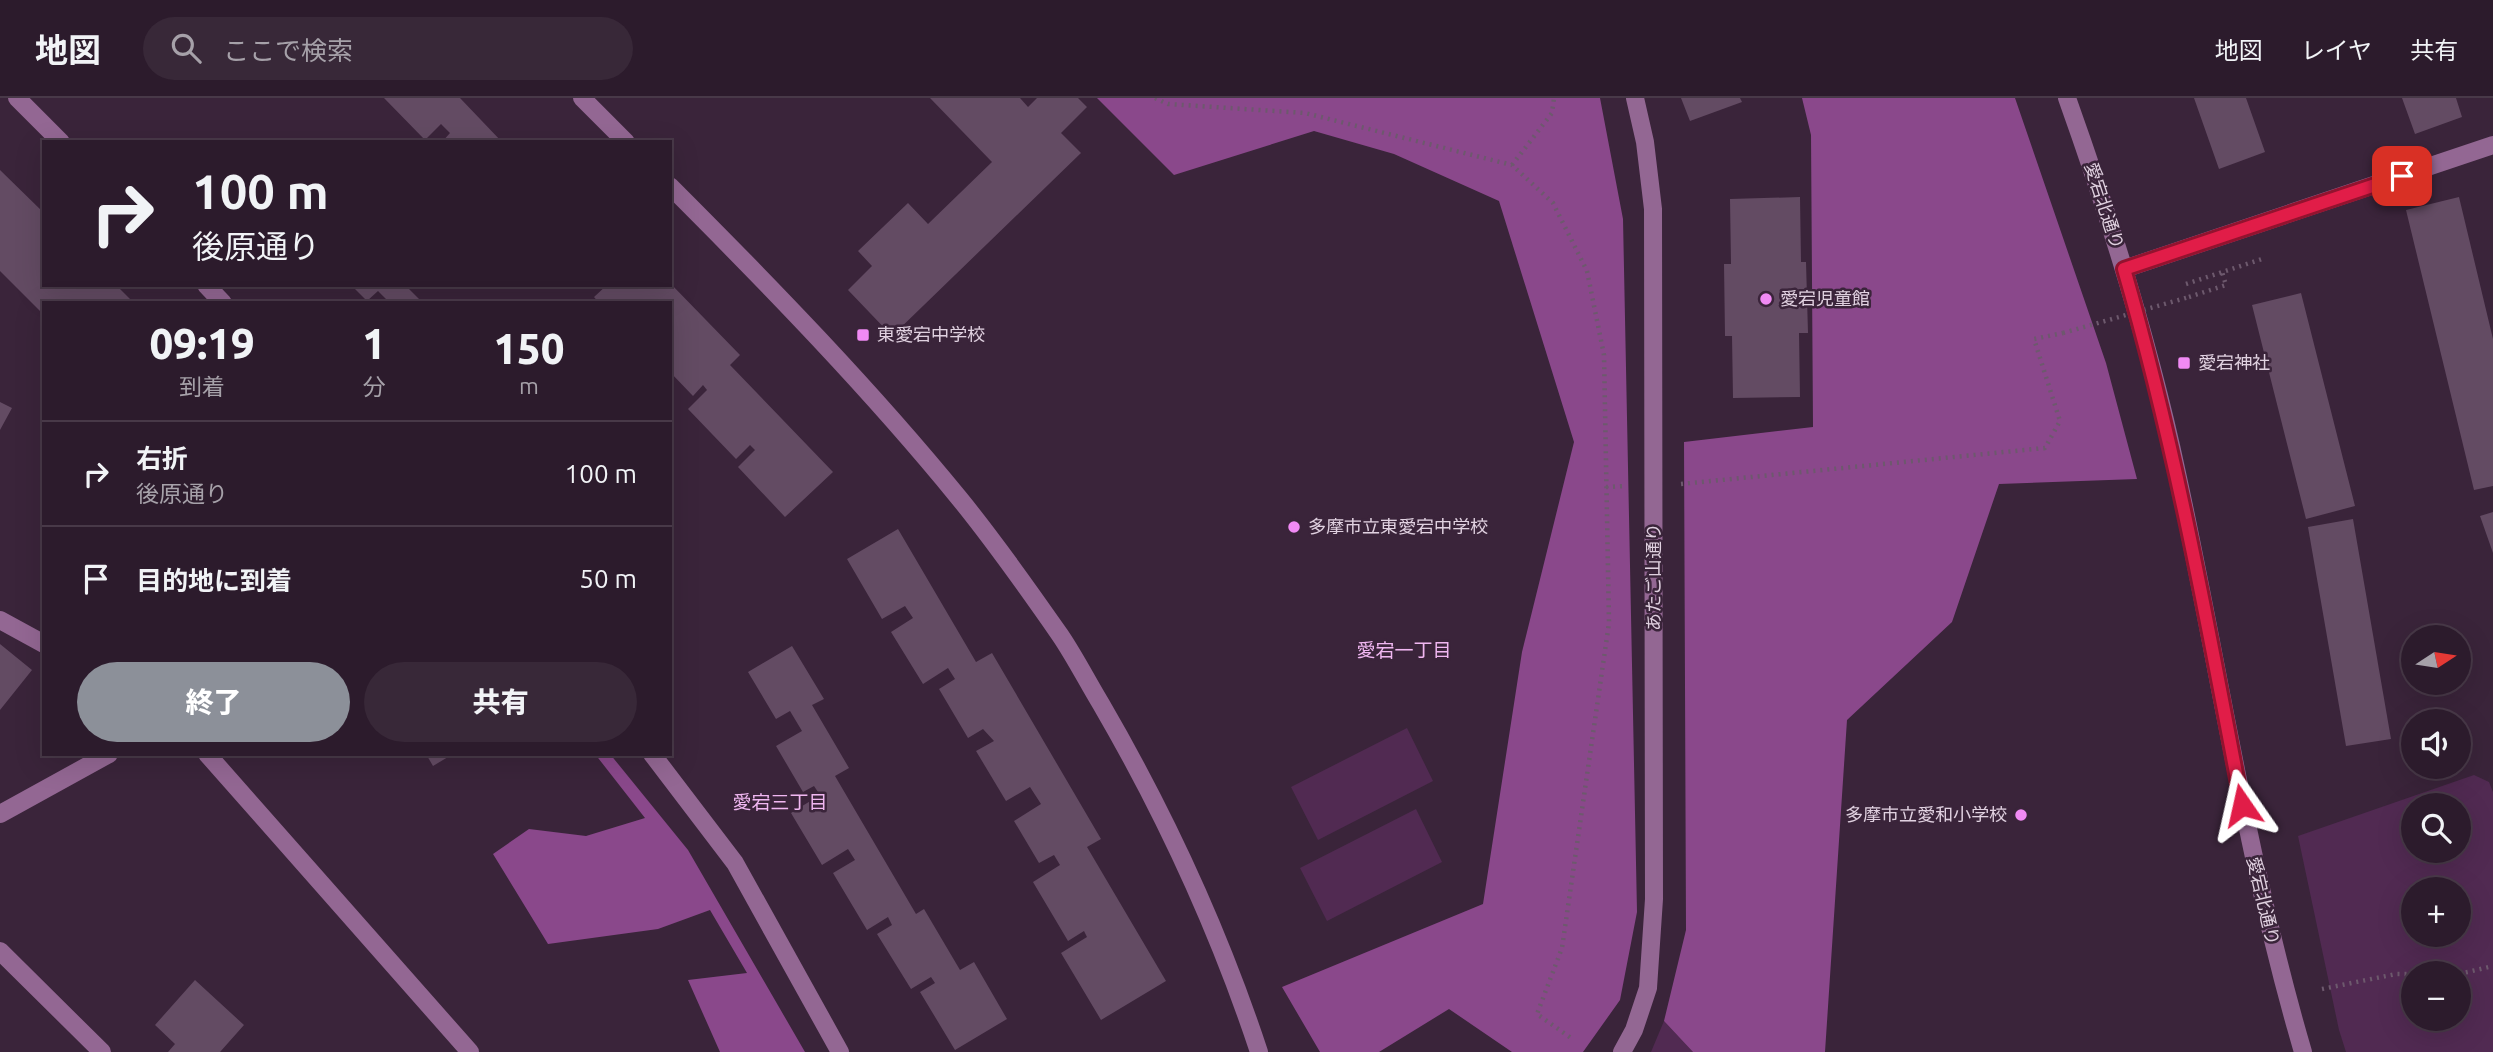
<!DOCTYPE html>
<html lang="ja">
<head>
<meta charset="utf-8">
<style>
  :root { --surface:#2c1b2c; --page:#382838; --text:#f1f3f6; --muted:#a6a1a9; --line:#483948; --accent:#8c9099 }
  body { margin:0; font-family:Ubuntu,"Noto Sans JP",sans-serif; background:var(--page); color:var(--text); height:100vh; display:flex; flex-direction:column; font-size:26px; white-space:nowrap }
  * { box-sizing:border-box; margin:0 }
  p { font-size:23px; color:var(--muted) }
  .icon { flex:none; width:38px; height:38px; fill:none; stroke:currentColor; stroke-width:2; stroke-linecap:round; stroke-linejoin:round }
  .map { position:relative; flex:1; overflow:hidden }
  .details { position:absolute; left:42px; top:203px; width:630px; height:455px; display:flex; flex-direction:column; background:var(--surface); border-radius:0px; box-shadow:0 7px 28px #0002,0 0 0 2px var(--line) }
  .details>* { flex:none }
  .top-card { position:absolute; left:42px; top:42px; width:630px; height:147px; border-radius:0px; box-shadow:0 7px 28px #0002,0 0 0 2px var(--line); background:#2c1b2c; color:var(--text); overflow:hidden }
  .needle { width:46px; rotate:78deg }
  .tools { position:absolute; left:2401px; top:527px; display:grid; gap:14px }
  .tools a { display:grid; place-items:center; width:70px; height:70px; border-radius:50%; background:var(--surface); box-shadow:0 7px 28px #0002,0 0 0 2px var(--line); font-size:35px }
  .pin { position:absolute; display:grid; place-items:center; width:60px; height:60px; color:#fff; margin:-30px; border-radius:14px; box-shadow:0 4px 10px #0006 }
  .me { position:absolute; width:77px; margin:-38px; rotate:349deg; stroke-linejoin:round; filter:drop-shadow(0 0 5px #0008) }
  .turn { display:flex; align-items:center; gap:24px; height:147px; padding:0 35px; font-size:32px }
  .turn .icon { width:91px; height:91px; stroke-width:2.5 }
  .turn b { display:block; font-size:49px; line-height:60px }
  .eta { display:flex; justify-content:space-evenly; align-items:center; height:119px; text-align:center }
  .eta b { font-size:42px; font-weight:800; line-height:49px }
  .action { display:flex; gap:14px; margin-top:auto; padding:14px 35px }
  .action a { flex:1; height:80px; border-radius:42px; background:var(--accent); color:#fff; font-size:28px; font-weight:800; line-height:80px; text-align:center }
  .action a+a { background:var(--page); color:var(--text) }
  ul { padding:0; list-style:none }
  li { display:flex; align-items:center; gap:21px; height:105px; padding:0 35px; border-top:2px solid var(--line) }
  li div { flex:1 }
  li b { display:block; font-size:26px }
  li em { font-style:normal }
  header { display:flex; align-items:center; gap:42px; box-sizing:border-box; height:98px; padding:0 35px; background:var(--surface); border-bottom:2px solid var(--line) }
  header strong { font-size:33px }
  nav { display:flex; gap:38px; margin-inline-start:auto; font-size:24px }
  .search { width:490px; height:63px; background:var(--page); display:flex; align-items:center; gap:18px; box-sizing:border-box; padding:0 24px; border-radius:38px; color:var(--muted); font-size:26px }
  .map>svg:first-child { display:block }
  .green { fill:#512a52; fill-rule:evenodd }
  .forest { fill:#8a488b }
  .building { fill:#634b63 }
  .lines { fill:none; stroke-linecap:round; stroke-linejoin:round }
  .path { stroke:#6d596d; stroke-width:4.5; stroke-dasharray:2 5; stroke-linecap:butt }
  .minor { stroke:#936793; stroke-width:18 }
  .path-bridge { stroke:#6d596d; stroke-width:4.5; stroke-dasharray:2 5; stroke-linecap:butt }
  .route-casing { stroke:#92132f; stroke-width:18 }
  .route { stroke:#e11d48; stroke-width:12 }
  .poi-dot { fill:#f18af4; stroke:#3a243a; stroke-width:2.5 }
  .labels { text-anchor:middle; stroke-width:5; stroke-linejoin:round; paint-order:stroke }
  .street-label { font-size:18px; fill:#e0d1e0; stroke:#3a243a }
  .poi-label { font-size:18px; fill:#e0d1e0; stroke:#3a243a; text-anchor:start }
  .neighbourhood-label { font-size:19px; fill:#f0b7f1; stroke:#3a243a }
</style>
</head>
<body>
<header>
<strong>地図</strong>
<div class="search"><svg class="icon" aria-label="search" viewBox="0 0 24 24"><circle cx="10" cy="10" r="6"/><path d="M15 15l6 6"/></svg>ここで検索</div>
<nav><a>地図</a><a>レイヤ</a><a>共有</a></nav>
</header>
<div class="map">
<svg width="2493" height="954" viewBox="0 0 2493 954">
  <rect width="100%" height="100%" fill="#3a243a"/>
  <path class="green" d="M1407,630L1433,683L1318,742L1291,689Z
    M2474,677L2489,684L2493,694V954H2346L2339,932L2298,738ZM2413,707H2459V752H2413ZM2413,791H2459V836H2413ZM2413,875H2459V920H2413Z
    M1416,711L1442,764L1327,823L1300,770Z
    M1664,923L1693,954H1651Z"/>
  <path class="forest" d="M1097,0H1600L1623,121L1637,814L1620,902L1583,954H1512L1449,911L1379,954H1320L1282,889L1483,806L1522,554L1574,344L1499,103L1394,56L1314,33L1174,77Z
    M1802,0H2015L2106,265L2137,381L1999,386L1952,524L1847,622L1825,954H1693L1664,923L1686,832L1684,344L1813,329L1811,37Z
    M595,656H610L688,752L805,954H720L688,882L747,875L710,812L658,831L548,846L493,756L529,731L586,738L645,720Z"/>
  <path class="building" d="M384,0H460L502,44H442L450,35L441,26L425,42Z
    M930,0H1020L1028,9L1037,0H1078L1087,9L1061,35L1081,55L892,238L848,192L872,168L858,153L908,105L928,126L992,64Z
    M1681,0H1740L1742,4L1690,23Z
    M2194,0H2246L2265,54L2219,71Z
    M2402,0H2456L2462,19L2415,36Z
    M0,72L44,115V187H116L134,205H44V217L0,173Z
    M1800,99L1801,164H1806L1808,235H1799L1800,299L1733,300L1732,238H1725L1724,166H1731L1730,101Z
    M2459,99L2493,241V388L2474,392L2406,112Z
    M670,185L740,257L730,267L833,374L785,419L738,369L755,352L750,347L736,361L688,311L707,292L703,287L693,298L670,274V205H599L594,199L607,187H670Z
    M351,187H405L423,205H390L378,193L367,203Z
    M2301,195L2355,408L2306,421L2252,207Z
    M0,304L12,310L0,332Z
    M2493,414V455L2480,418Z
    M2353,421L2391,641L2346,648L2308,429Z
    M898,431L976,564L992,555L1101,741L1087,749L1166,883L1101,922L1061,855L1087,839L1084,833L1068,843L1033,784L1060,767L1054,757L1039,765L1014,723L1041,706L1030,689L1006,703L976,653L994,643L983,631L968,640L939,591L955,581L948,570L923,586L891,534L913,520L905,508L882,521L847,461Z
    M0,546L32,572L0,612Z
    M792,548L824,601L812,607L849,670L835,678L916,816L924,811L960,872L974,864L1007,921L955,952L920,894L935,885L931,879L911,891L877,836L892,827L888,819L867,832L833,775L855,762L848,751L822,767L791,715L820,697L814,688L803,694L776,648L802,633L790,613L776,621L748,574Z
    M426,656H453L433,668Z
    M195,882L244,927L220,954H168L175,946L155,927Z"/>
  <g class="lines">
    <path class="path" d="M1155,0L1168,6L1305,15L1512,67L1553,105L1587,173L1604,257L1609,525L1562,850L1537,916L1571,940
      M1512,67L1552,15L1554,0
      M2186,186L2265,160
      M2189,199L2226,187L2222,174
      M1681,386L2045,350L2060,323L2034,241L2063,235
      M1606,389L1626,388
      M2459,876L2493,868
      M2322,891L2396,876H2413"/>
    <path class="minor" d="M17,0L61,44
      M582,0L626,44
      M2067,0C2111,123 2150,248 2177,375C2219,569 2247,764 2303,954
      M670,88C769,187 871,292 959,400C995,444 1028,491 1060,537C1075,559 1087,583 1101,606C1165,716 1219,833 1259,954
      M2124,171L2493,47
      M206,187L223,205
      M0,522L44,546
      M207,656L470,954
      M652,656L735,765L840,954
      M0,716L109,656
      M0,853L102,954
      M1622,954L1634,932L1648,890L1654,801L1653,111L1645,44L1635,0"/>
    <path class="path-bridge" d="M2063,235L2189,199"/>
  </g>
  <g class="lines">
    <defs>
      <path id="route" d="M2242,707C2208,527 2175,347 2124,171L2402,78"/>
    </defs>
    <use href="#route" class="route-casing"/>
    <use href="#route" class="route"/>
  </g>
  <g class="poi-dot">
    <circle cx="1766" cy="201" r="7"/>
    <rect x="856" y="230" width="14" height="14" rx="3.5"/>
    <rect x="2177" y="258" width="14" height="14" rx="3.5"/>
    <circle cx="1294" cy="429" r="7"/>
    <circle cx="2021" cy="717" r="7"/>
  </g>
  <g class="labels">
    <g class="street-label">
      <text transform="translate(2104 108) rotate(72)" y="6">愛宕北通り</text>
      <text transform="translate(1654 479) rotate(-90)" y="6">あたご山通り</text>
      <text transform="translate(2263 803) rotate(77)" y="6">愛宕北通り</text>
    </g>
    <g class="poi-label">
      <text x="1780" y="207">愛宕児童館</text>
      <text x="877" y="243">東愛宕中学校</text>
      <text x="2198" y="271">愛宕神社</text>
      <text x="1308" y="435">多摩市立東愛宕中学校</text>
      <text x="2007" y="723" text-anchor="end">多摩市立愛和小学校</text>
    </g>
    <g class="neighbourhood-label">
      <text x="1404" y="559">愛宕一丁目</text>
      <text x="780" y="711">愛宕三丁目</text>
    </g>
  </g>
</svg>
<div class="tools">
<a><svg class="needle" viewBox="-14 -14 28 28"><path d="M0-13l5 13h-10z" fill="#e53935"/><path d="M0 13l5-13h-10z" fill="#a6a1a9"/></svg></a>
<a><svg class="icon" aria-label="sound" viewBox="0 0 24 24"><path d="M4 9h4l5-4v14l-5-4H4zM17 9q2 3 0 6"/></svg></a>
<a><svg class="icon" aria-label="search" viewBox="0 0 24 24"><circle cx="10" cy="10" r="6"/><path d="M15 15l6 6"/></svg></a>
<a>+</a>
<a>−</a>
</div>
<div class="pin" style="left:2402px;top:78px;background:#d93025"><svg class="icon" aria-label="arrive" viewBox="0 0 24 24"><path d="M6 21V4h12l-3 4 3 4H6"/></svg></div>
<svg class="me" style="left:2242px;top:707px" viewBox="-20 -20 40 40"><path d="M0-17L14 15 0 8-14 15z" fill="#e11d48" stroke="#fff" stroke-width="4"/></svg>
<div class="top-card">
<div class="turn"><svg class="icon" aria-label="right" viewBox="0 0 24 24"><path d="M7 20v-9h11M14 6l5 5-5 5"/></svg><div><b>100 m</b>後原通り</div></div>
</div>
<section class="details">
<div class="eta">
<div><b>09:19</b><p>到着</p></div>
<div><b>1</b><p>分</p></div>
<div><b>150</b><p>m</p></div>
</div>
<ul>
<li><svg class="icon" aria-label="right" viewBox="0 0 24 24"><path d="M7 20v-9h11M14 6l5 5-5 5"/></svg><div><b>右折</b><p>後原通り</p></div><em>100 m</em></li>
<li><svg class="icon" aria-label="arrive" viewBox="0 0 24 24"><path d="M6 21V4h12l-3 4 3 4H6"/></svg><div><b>目的地に到着</b></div><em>50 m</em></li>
</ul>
<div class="action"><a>終了</a><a>共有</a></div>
</section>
</div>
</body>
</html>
